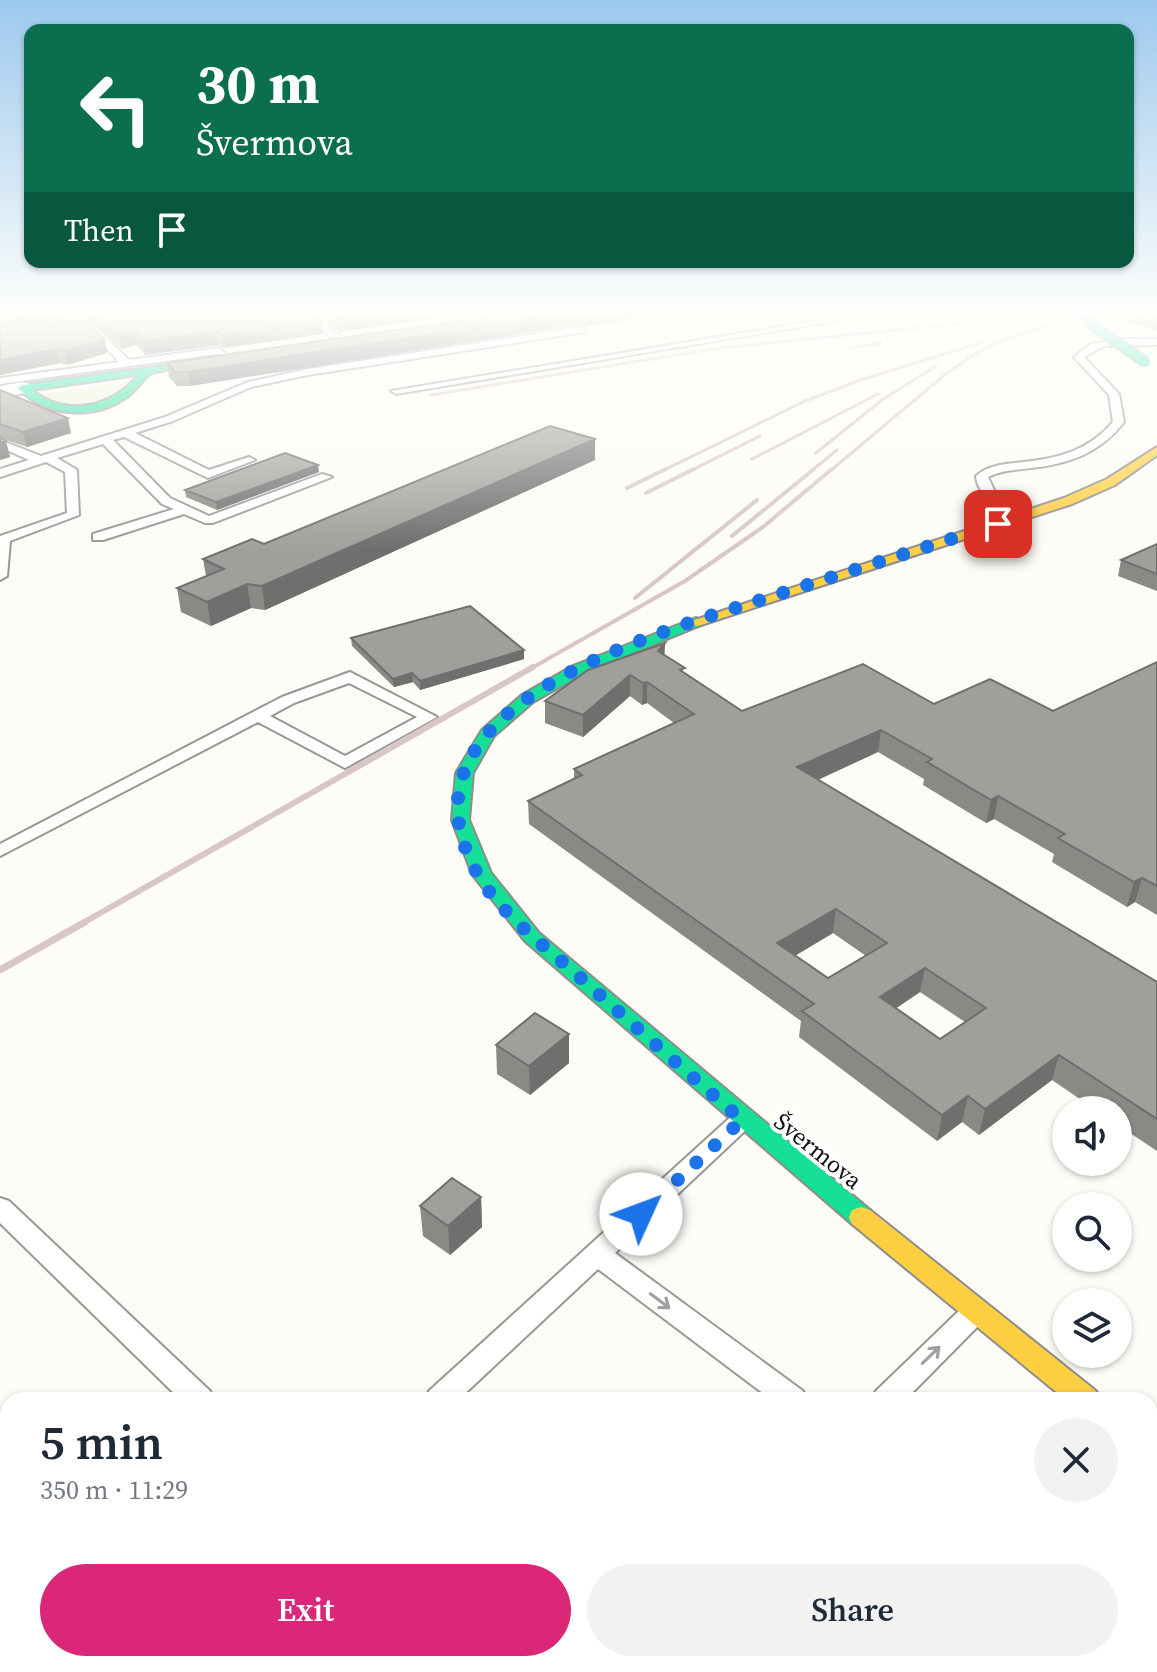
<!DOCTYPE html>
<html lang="en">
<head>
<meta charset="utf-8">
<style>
  :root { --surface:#fff; --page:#f2f2f3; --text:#1f2937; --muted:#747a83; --accent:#db2777 }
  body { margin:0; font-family:"Source Serif 4",serif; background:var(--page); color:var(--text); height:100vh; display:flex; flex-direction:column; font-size:30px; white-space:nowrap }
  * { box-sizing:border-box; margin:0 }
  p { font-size:26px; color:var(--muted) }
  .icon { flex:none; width:44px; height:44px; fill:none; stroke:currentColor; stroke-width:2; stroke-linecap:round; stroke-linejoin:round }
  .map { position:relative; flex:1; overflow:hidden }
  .sheet { position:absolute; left:0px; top:1392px; width:1158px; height:280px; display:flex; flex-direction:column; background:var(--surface); border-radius:24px 24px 0 0; box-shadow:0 2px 6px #0004 }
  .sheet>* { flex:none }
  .top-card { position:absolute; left:24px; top:24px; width:1110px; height:244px; border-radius:16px; box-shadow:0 2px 6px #0004; background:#0b6e4f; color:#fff; overflow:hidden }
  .buttons { position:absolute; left:1052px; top:1096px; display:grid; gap:16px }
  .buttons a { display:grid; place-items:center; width:80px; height:80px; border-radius:50%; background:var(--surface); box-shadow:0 2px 6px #0004; font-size:40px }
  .pin { position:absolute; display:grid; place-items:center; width:68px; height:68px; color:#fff; margin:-34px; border-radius:16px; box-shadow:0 4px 12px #0006 }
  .me { position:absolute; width:88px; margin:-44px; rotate:47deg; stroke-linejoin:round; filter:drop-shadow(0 0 6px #0008) }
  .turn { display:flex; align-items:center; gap:28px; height:168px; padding:0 40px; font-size:36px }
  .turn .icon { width:104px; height:104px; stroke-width:2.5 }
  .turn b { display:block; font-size:56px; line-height:68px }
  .then { display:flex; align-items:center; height:76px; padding:0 40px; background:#0003; gap:16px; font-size:30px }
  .round { display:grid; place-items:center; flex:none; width:84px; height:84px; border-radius:42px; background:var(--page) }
  .head { display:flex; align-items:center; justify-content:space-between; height:136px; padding:0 40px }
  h1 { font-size:48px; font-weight:600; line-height:60px }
  .action { display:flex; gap:16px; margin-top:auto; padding:16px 40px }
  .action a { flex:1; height:92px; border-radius:48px; background:var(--accent); color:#fff; font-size:32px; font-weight:600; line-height:92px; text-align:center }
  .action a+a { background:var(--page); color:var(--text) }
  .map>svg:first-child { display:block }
  .green { fill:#e7f3d7 }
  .forest { fill:#d8eac5 }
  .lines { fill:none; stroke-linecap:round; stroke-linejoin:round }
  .lane-casing { stroke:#979795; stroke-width:4 }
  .street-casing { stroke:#979795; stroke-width:4 }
  .fast-casing { stroke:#8e8d8b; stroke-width:4 }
  .slow-casing { stroke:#8e8d8b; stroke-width:4 }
  .lane { fill:#fffffe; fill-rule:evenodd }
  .street { fill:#fffffe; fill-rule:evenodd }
  .fast { fill:#16e098; fill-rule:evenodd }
  .slow { fill:#ffcf43; fill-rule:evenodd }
  .rail-far3 { stroke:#d9c6c7; stroke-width:3 }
  .rail-far2 { stroke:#d9c6c7; stroke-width:4 }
  .rail-far1 { stroke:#d9c6c7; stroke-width:6 }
  .rail { stroke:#d9c6c7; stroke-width:7 }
  .fast-bridge-casing { stroke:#8e8d8b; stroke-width:12; stroke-linecap:butt }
  .fast-bridge { stroke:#16e098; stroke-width:10 }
  .wall { fill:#8a8986; fill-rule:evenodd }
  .shaded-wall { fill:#716f6d }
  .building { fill:#a19f9c; stroke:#716f6d; stroke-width:2; fill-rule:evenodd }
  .oneway { stroke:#a0a09f }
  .route { stroke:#1a73e8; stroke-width:14; stroke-dasharray:0 25.2 }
  .labels { text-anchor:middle; stroke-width:8; stroke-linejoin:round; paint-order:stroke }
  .street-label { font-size:24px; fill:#111; stroke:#fff }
</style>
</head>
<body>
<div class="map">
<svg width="1157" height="1672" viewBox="0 0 1157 1672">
  <rect width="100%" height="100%" fill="#fdfcf7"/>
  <path class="green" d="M129,381L109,400L57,404L42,394Z"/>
  <path class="forest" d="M1157,1499V1672H1057L1061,1664H1150V1511Z"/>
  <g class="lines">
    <defs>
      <path id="lane" d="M303,316H314L348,342L340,344Z
        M845,316H867L396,394L391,391Z
        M582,327L585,328V332L308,375L251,387L173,421L135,433L209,470L249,457L255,460L208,478L124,437L113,440L170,498L209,516L322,474L332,477L213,523H205L184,514L103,540H93V534L174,509L162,504L103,444L57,458L77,470L79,515L10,541L7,576L0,580V536L67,513L65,472L46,462L0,477V469L29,460L0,447V440L41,456L165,417L248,382L308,369Z
        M97,329L129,360L219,348L234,360L225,362L217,354L0,384V378L119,362L92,332Z
        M1127,339H1157V345L1104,346L1084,357L1119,394L1124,422C1100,453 1069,464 1031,468C1016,470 1002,470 988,477L995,492L1029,512V518C1010,519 977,497 976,476C989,464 1007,464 1024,462C1060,458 1089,450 1113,422L1109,395L1074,357L1090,344Z
        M350,672L437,717L345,768L258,722L0,856V844L282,697ZM349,683L417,717L345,756L270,716L294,703Z
        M742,1111L750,1114L753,1120L750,1126L615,1253L803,1391L807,1400H772L598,1269L458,1400H425L429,1391L734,1114Z
        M0,1198L9,1201L210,1391L214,1400H181L0,1223Z
        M972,1304L981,1307L985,1315L981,1323L905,1400H872L876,1391L963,1307Z
        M131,1664H169L166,1672H128Z"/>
      <path id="street" d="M23,382L30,384L33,388L30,392L0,398V386Z"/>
      <path id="fast" d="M226,357L230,358V362C214,365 158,368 149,375C141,381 136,391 127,397C94,421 46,417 18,388L23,385ZM138,375C112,408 65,417 32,390Z
        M696,618L703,622L701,625L584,673L533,702L494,736L473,773L469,820L491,873L539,933L870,1210L873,1217L870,1224L861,1227L852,1224L525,941L472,874L452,820L456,773L482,730L522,695L573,666Z
        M1150,1439L1157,1441V1471L1150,1469Z"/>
      <path id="slow" d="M1157,447V455L1115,485L1072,504L701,625L696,626L689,622L1064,498L1107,479Z
        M861,1207L870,1210L1096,1391L1100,1400H1066L852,1224L849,1217L852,1210Z"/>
    </defs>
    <use href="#lane" class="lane-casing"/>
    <use href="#street" class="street-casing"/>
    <use href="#fast" class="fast-casing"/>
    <use href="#slow" class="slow-casing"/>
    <use href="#lane" class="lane"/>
    <use href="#street" class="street"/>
    <use href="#fast" class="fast"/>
    <use href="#slow" class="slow"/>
    <path class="rail-far3" d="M1038,328L1088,316
      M849,348L881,343
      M967,358L998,342L1049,326
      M431,395L719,348L1033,316
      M816,453L882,400L936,366
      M752,459L878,394
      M662,471L805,401L860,380L980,343
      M690,471L760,436
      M811,471L837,450
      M830,471L947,373L977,353"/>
    <path class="rail-far2" d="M627,488L666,469
      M646,493L694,469
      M732,536L814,469
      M635,598L757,500
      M530,669L685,581L763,527L832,469"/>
    <path class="rail-far1" d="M81,924L533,667"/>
    <path class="rail" d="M0,970L85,922"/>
    <defs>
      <path id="fast-bridge" d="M1080,316L1145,362"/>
    </defs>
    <use href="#fast-bridge" class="fast-bridge-casing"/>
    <use href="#fast-bridge" class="fast-bridge"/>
  </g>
  <path class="wall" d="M0,316H314L321,321L322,334L224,348L219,345L145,355L137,345L122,349L95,326L94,328L105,340L107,353L67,365L60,363L0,375Z
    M319,316H449L339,332Z
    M494,316H652L587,326L582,324L190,386H177L169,377L167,363Z
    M1108,316H1157V331Z
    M0,390L71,433L27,447L3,439L10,457L0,460Z
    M595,460L265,610L251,608L211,626L181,612L177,588L206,576L203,559Z
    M319,472L217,510L186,497L185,490Z
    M1157,544V591L1118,576L1121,560Z
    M351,638L524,650V659L420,690L413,682L394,687L352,646Z
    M665,643L664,655L685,673L742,711L934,704L1053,711L1157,662V915L1135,902L1127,907L1052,862L1054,854L994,819L986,823L923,785L924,779L878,752L818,780L1157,982V1151L1118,1125V1110H1096L1052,1080L979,1135L962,1122L937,1141L799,1037L801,1021L529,824L528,801L574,779V769L674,723L647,703L642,705L630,696L583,737L545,723V701ZM833,933L866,956L828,978L795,956ZM920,992L965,1022L940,1039L896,1008Z
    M569,1034V1063L530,1095L497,1074L496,1045Z
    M481,1197L482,1227L450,1255L423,1236L420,1206Z"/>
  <path class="shaded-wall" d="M23,316H81L22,330L17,320L19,317Z
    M91,316H93L95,326L90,334L87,321Z
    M355,316H449L339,332L338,318Z
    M548,316H582V324L190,386L188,372Z
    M587,316H652L587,326Z
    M321,321L322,334L224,348L222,335Z
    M135,331L137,345L122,349L119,335Z
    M217,331L219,345L145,355L143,341Z
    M105,340L107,353L67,365L64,351Z
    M57,349L60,363L0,375V360Z
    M68,418L71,433L27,447L23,432Z
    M595,439V460L265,610L262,586Z
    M6,441L10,457L0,460V443Z
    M318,465L319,472L217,510L216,502Z
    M247,584L251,608L211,626L207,602Z
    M665,643L664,665L658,651Z
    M524,650V659L420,690V681Z
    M412,673L413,682L394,687L393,679Z
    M630,675V696L583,737V715Z
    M647,682V703L642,705L643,683Z
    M881,730L878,752L795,790L797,767Z
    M998,796L994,819L986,823L991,800Z
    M1142,878L1135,902L1127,907L1134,882Z
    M836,909L833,933L774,968L777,943Z
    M925,968L920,992L876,1022L880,997Z
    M569,1034V1063L530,1095L529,1066Z
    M1059,1055L1052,1080L979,1135L985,1109Z
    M968,1096L962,1122L937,1141L942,1115Z
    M481,1197L482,1227L450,1255L448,1226Z"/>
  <path class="building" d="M0,316H23L19,317L17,320L26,326L69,316H91L87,321L105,340L64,351L57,349L0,360Z
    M96,316H314L321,321L222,335L217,331L143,341L135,331L119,335Z
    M335,316H355L338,318Z
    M494,316H548L188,372H175L167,363Z
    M1133,316H1157V324Z
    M0,390L68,418L23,432L0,424Z
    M550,426L595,439L262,586L247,584L207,602L177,588L224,569L203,559L252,539L264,544Z
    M0,437L6,441L0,443Z
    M285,453L318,465L216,502L185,490Z
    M1157,544V574L1121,560Z
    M470,606L524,650L420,681L412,673L393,679L351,638Z
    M665,643L658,651L685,668L680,670L742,711L863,664L934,704L990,679L1053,711L1157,662V886L1142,878L1134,882L1058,838L1065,834L998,796L991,800L927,762L932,759L881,730L797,767L1157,982V1119L1059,1055L985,1109L968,1096L942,1115L802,1011L814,1004L528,801L582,775L574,769L694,714L647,682L643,683L630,675L583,715L545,701L588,670ZM836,909L887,943L828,978L777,943ZM925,968L986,1008L940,1039L880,997Z
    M535,1013L569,1034L529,1066L496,1045Z
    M452,1178L481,1197L448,1226L420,1206Z"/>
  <defs><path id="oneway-shaft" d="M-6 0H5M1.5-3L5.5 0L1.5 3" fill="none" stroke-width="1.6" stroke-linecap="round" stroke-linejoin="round" transform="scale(2)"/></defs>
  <g class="oneway">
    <use href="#oneway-shaft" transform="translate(660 1301) rotate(37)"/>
    <use href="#oneway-shaft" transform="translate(931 1355) rotate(-44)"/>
  </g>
  <linearGradient id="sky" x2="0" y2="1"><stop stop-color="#9dc9ee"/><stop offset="0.57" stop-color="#fefefb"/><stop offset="1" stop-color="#fefefb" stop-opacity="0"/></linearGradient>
  <rect width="1157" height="550" fill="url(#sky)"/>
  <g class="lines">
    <path class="route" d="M641,1214L742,1120C685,1071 630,1022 574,972C545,947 504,915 483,883C371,708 659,633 773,596C848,572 923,548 998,524"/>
  </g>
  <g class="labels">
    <g class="street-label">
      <text transform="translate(818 1151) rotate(39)" y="8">Švermova</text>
    </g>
  </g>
</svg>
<div class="buttons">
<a><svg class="icon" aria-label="sound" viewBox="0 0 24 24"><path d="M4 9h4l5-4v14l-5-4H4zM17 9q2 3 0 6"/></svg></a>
<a><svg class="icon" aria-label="search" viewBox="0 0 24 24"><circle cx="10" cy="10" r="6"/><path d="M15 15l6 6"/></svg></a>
<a><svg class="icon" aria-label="layers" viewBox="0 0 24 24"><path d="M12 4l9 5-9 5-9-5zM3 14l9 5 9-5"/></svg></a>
</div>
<div class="pin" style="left:998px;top:524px;background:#d93025"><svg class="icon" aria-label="arrive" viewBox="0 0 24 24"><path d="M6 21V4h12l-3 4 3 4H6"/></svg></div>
<svg class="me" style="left:641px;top:1214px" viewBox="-20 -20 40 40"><circle r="19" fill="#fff"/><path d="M0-13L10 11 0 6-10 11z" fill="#1a73e8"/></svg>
<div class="top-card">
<div class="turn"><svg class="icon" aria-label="left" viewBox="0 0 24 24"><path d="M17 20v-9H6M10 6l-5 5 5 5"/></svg><div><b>30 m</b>Švermova</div></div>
<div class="then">Then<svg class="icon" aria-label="arrive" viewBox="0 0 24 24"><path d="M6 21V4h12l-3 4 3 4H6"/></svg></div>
</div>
<section class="sheet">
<div class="head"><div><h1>5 min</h1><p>350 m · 11:29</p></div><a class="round"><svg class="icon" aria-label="close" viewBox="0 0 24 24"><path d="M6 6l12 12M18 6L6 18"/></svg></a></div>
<div class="action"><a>Exit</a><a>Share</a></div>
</section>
</div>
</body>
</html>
